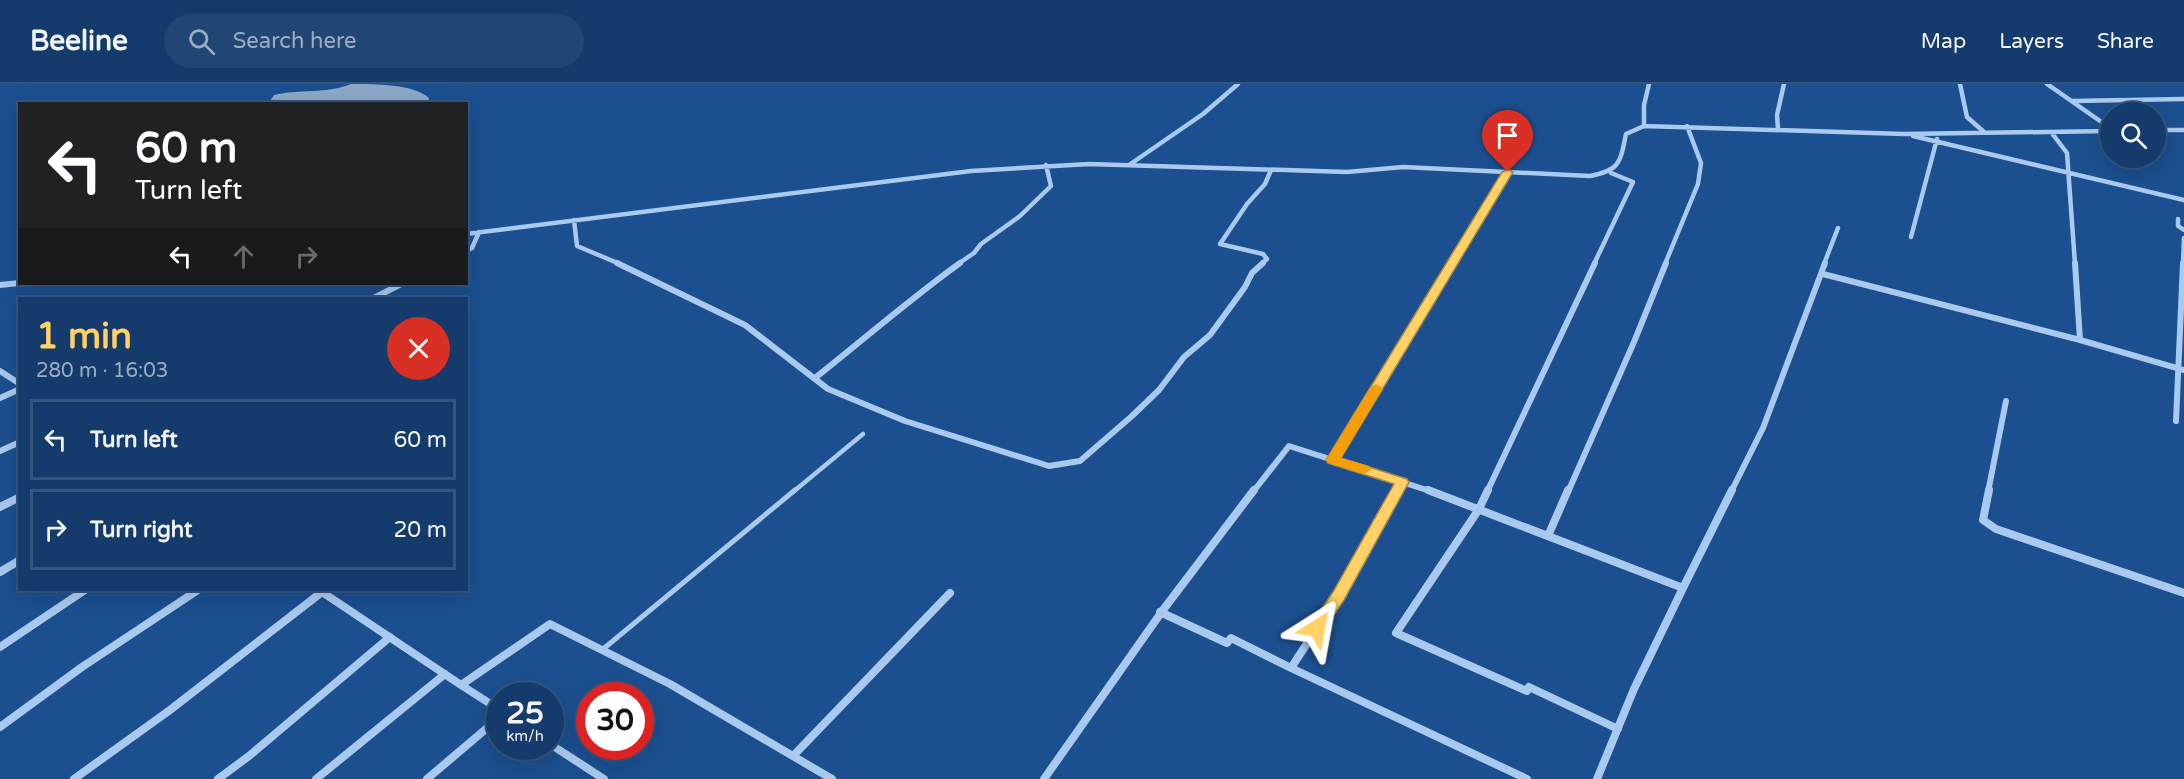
<!DOCTYPE html>
<html lang="en">
<head>
<meta charset="utf-8">
<style>
  :root { --surface:#143b6b; --page:#214673; --text:#f1f3f6; --muted:#9dadc1; --line:#33557e; --accent:#ffd166 }
  body { margin:0; font-family:"Varela Round",sans-serif; background:var(--page); color:var(--text); height:100vh; display:flex; flex-direction:column; font-size:22px; white-space:nowrap }
  * { box-sizing:border-box; margin:0 }
  p { font-size:20px; color:var(--muted) }
  .icon { flex:none; width:33px; height:33px; fill:none; stroke:currentColor; stroke-width:2; stroke-linecap:round; stroke-linejoin:round }
  .map { position:relative; flex:1; overflow:hidden }
  .sheet { position:absolute; left:18px; top:213px; width:450px; height:294px; display:flex; flex-direction:column; background:var(--surface); border-radius:0px; box-shadow:0 6px 24px #0002,0 0 0 2px var(--line) }
  .sheet>* { flex:none }
  .banner { position:absolute; left:18px; top:18px; width:450px; height:183px; border-radius:0px; box-shadow:0 6px 24px #0002,0 0 0 2px var(--line); background:#202124; color:#fff; overflow:hidden }
  .tools { position:absolute; left:2100px; top:18px; display:grid; gap:12px }
  .tools a { display:grid; place-items:center; width:66px; height:66px; border-radius:50%; background:var(--surface); box-shadow:0 6px 24px #0002,0 0 0 2px var(--line); font-size:30px }
  .speed { position:absolute; left:486px; top:598px; display:flex; gap:12px; font-size:30px; font-weight:700; text-align:center }
  .speed>* { display:grid; place-content:center; width:78px; height:78px; border-radius:50%; background:var(--surface); box-shadow:0 6px 24px #0002,0 0 0 2px var(--line); line-height:1 }
  .speed small { font-size:15px; font-weight:400 }
  .speed .limit { border:9px solid #d22; background:#fff; color:#111 }
  .pin { position:absolute; display:grid; place-items:center; width:51px; height:51px; color:#fff; margin:-62px -26px; border-radius:50% 50% 50% 0; rotate:-45deg; box-shadow:0 0 6px #0007 }
  .pin .icon { rotate:45deg }
  .me { position:absolute; width:66px; margin:-33px; rotate:34deg; stroke-linejoin:round; filter:drop-shadow(0 0 4px #0008) }
  .turn { display:flex; align-items:center; gap:21px; height:126px; padding:0 18px; font-size:27px }
  .turn .icon { width:78px; height:78px; stroke-width:2.5 }
  .turn b { display:block; font-size:42px; line-height:51px }
  .lanes { display:flex; align-items:center; height:57px; padding:0 18px; background:#0003; justify-content:center; gap:30px; direction:ltr }
  .lanes .off { opacity:.35 }
  .round { display:grid; place-items:center; flex:none; width:63px; height:63px; border-radius:32px; background:var(--page) }
  .overview { display:flex; align-items:center; justify-content:space-between; height:102px; padding:0 18px }
  h1 { font-size:36px; font-weight:800; line-height:45px; color:var(--accent) }
  ul { padding:0; list-style:none }
  li { display:flex; align-items:center; gap:18px; height:81px; margin:0 12px 9px; padding:0 6px; border:3px solid var(--line); border-radius:0px }
  li div { flex:1 }
  li b { display:block; font-size:22px }
  li em { font-style:normal }
  header { display:flex; align-items:center; gap:36px; box-sizing:border-box; height:84px; padding:0 30px; background:var(--surface); border-bottom:2px solid var(--line) }
  header strong { font-size:28px }
  nav { display:flex; gap:33px; margin-inline-start:auto; font-size:21px }
  .search { width:420px; height:54px; background:var(--page); display:flex; align-items:center; gap:15px; box-sizing:border-box; padding:0 21px; border-radius:33px; color:var(--muted); font-size:22px }
  .map>svg:first-child { display:block }
  .lines { fill:none; stroke-linecap:round; stroke-linejoin:round }
  .taxiway { fill:#8da7c7; fill-rule:evenodd }
  .service-far1 { stroke:#a9c9ee; stroke-width:4.5 }
  .service { stroke:#a9c9ee; stroke-width:5 }
  .minor-far2 { stroke:#a9c9ee; stroke-width:4.5 }
  .minor-far1 { stroke:#a9c9ee; stroke-width:6 }
  .minor { stroke:#a9c9ee; stroke-width:8 }
  .route { fill:#ffd166; stroke:#a68842; stroke-width:1.5 }
  .slow { fill:#f59e0b }
</style>
</head>
<body>
<header>
<strong>Beeline</strong>
<div class="search"><svg class="icon" aria-label="search" viewBox="0 0 24 24"><circle cx="10" cy="10" r="6"/><path d="M15 15l6 6"/></svg>Search here</div>
<nav><a>Map</a><a>Layers</a><a>Share</a></nav>
</header>
<div class="map">
<svg width="2184" height="695" viewBox="0 0 2184 695">
  <rect width="100%" height="100%" fill="#1b4f8f"/>
  <g class="lines">
    <path class="taxiway" d="M351,0C376,0 414,0 429,14L428,20H388L381,17L374,20H268L274,11C299,5 327,10 351,0Z"/>
    <path class="service-far1" d="M793,408L863,350"/>
    <path class="service" d="M602,566L795,406"/>
    <path class="minor-far2" d="M1960,0L1967,33L1984,48
      M2047,0L2110,44
      M2072,17L2184,15
      M1644,42V21L1649,0
      M1778,45L1777,31L1784,0
      M2156,46H2184
      M2051,48L2067,69L2075,180
      M1913,52L2184,116
      M1129,81L1203,30L1238,0
      M2178,135V142L2184,146
      M574,136L577,162L620,180
      M466,150L971,87L1089,80L1347,88L1403,83L1590,92C1621,86 1620,78 1626,50L1644,42L1904,50L2110,47
      M1911,153L1937,55
      M466,167L472,164L479,148
      M958,180L974,169L981,160L1020,132L1051,102L1046,81
      M1261,180L1267,175L1263,170L1220,160L1247,120L1265,100L1271,86
      M1451,180L1507,88
      M1594,180L1633,98L1611,89
      M1665,180L1698,100L1701,79L1687,42
      M1824,180L1838,144
      M2183,180L2184,154"/>
    <path class="minor-far1" d="M617,179L745,241L828,305L905,337L1049,382L1080,377L1132,332L1159,306L1184,273L1210,251L1245,203L1252,189L1263,179
      M2075,179L2080,256L2184,286
      M1823,190L2080,256
      M0,201L20,199
      M374,214L401,200
      M0,287L20,300
      M815,294C863,256 910,215 960,179
      M0,314L20,305
      M2176,337L2183,179
      M0,367L20,358
      M1333,376L1452,179
      M1253,408L1289,362L1433,408
      M1396,408L1402,398
      M1487,408L1595,179
      M1568,408L1634,258L1666,179
      M1731,408L1763,344L1825,179
      M1988,408L2006,317"/>
    <path class="minor" d="M1397,406L1338,512L1291,584L1527,695
      M1428,406L1683,504L1732,406
      M1488,406L1479,425L1396,549L1527,607L1529,603L1618,645
      M1989,406L1983,436L1996,445L2184,509
      M0,423L20,413
      M1548,452L1568,406
      M0,488L20,476
      M319,506L461,601L550,540L670,600L832,695
      M1160,528L1227,559L1231,554L1291,584
      M0,563L85,506
      M461,601L500,626
      M0,643L82,583L198,506
      M550,660L604,695
      M793,672L950,509
      M74,695L170,626L322,508
      M218,695L249,672L390,553
      M316,695L445,590
      M427,695L500,633
      M1044,695L1163,526L1254,406
      M1597,695L1634,605L1683,504"/>
  </g>
  <path class="route" d="M1508,85L1513,88L1341,374L1407,395L1409,398L1344,516L1322,549L1317,551L1311,549L1308,544L1311,540L1333,508L1394,400L1328,379L1326,376L1502,88Z"/>
  <path class="slow" d="M1376,300L1383,304L1341,374L1369,382L1371,386L1364,390L1328,379L1326,376L1370,304Z"/>
</svg>
<div class="tools">
<a><svg class="icon" aria-label="search" viewBox="0 0 24 24"><circle cx="10" cy="10" r="6"/><path d="M15 15l6 6"/></svg></a>
</div>
<div class="speed"><div>25<small>km/h</small></div><div class="limit">30</div></div>
<div class="pin" style="left:1508px;top:88px;background:#d93025"><svg class="icon" aria-label="arrive" viewBox="0 0 24 24"><path d="M6 21V4h12l-3 4 3 4H6"/></svg></div>
<svg class="me" style="left:1317px;top:544px" viewBox="-20 -20 40 40"><path d="M0-17L14 15 0 8-14 15z" fill="#ffd166" stroke="#fff" stroke-width="4"/></svg>
<div class="banner">
<div class="turn"><svg class="icon" aria-label="left" viewBox="0 0 24 24"><path d="M17 20v-9H6M10 6l-5 5 5 5"/></svg><div><b>60 m</b>Turn left</div></div>
<div class="lanes"><svg class="icon" aria-label="left" viewBox="0 0 24 24"><path d="M17 20v-9H6M10 6l-5 5 5 5"/></svg><svg class="icon off" aria-label="ahead" viewBox="0 0 24 24"><path d="M12 20V5M6 11l6-6 6 6"/></svg><svg class="icon off" aria-label="right" viewBox="0 0 24 24"><path d="M7 20v-9h11M14 6l5 5-5 5"/></svg></div>
</div>
<section class="sheet">
<div class="overview"><div><h1>1 min</h1><p>280 m · 16:03</p></div><a class="round" style="background:#d93025;color:#fff"><svg class="icon" aria-label="close" viewBox="0 0 24 24"><path d="M6 6l12 12M18 6L6 18"/></svg></a></div>
<ul>
<li><svg class="icon" aria-label="left" viewBox="0 0 24 24"><path d="M17 20v-9H6M10 6l-5 5 5 5"/></svg><div><b>Turn left</b></div><em>60 m</em></li>
<li><svg class="icon" aria-label="right" viewBox="0 0 24 24"><path d="M7 20v-9h11M14 6l5 5-5 5"/></svg><div><b>Turn right</b></div><em>20 m</em></li>
</ul>
</section>
</div>
</body>
</html>
